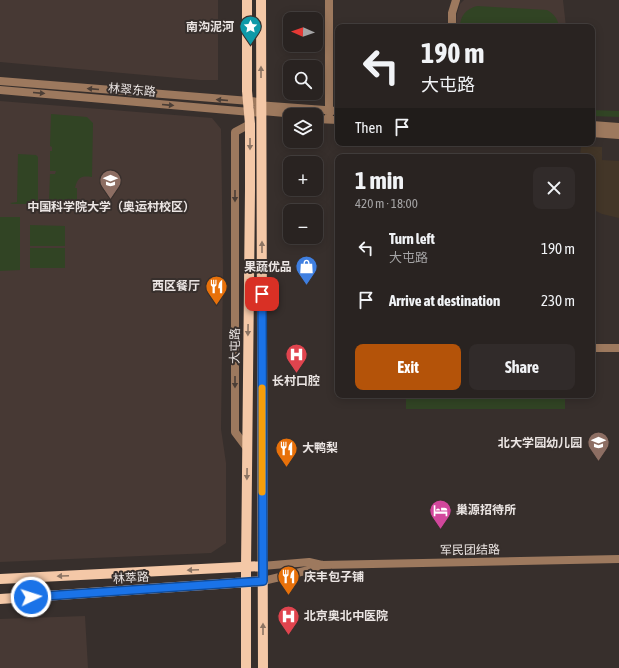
<!DOCTYPE html>
<html lang="en">
<head>
<meta charset="utf-8">
<style>
  :root { --surface:#292321; --page:#312b2a; --text:#f1f3f6; --muted:#a5a4a5; --line:#45403f; --accent:#b45309 }
  body { margin:0; font-family:"Asap Condensed","Noto Sans SC",sans-serif; background:var(--page); color:var(--text); height:100vh; display:flex; flex-direction:column; font-size:15px; white-space:nowrap }
  * { box-sizing:border-box; margin:0 }
  p { font-size:13px; color:var(--muted) }
  .icon { flex:none; width:22px; height:22px; fill:none; stroke:currentColor; stroke-width:2; stroke-linecap:round; stroke-linejoin:round }
  .map { position:relative; flex:1; overflow:hidden }
  .drawer { position:absolute; left:335px; top:154px; width:260px; height:244px; display:flex; flex-direction:column; background:var(--surface); border-radius:8px; box-shadow:0 2px 10px #0003,0 0 0 1px var(--line) }
  .drawer>* { flex:none }
  .top-card { position:absolute; left:335px; top:24px; width:260px; height:122px; border-radius:8px; box-shadow:0 2px 10px #0003,0 0 0 1px var(--line); background:#292321; color:var(--text); overflow:hidden }
  .needle { width:26px; rotate:272deg }
  .buttons { position:absolute; left:283px; top:12px; display:grid; gap:8px }
  .buttons a { display:grid; place-items:center; width:40px; height:40px; border-radius:8px; background:var(--surface); box-shadow:0 2px 10px #0003,0 0 0 1px var(--line); font-size:20px }
  .pin { position:absolute; display:grid; place-items:center; width:34px; height:34px; color:#fff; margin:-17px; border-radius:8px; box-shadow:0 2px 6px #0006 }
  .me { position:absolute; width:44px; margin:-22px; rotate:86deg; stroke-linejoin:round; filter:drop-shadow(0 0 3px #0008) }
  .turn { display:flex; align-items:center; gap:14px; height:84px; padding:0 20px; font-size:18px }
  .turn .icon { width:52px; height:52px; stroke-width:2.5 }
  .turn b { display:block; font-size:28px; line-height:34px }
  .then { display:flex; align-items:center; height:38px; padding:0 20px; background:#0003; gap:8px; font-size:15px }
  .round { display:grid; place-items:center; flex:none; width:42px; height:42px; border-radius:8px; background:var(--page) }
  .head { display:flex; align-items:center; justify-content:space-between; height:68px; padding:0 20px }
  h1 { font-size:24px; font-weight:700; line-height:30px }
  .primary-button { display:flex; gap:8px; margin-top:auto; padding:8px 20px }
  .primary-button a { flex:1; height:46px; border-radius:8px; background:var(--accent); color:#fff; font-size:16px; font-weight:700; line-height:46px; text-align:center }
  .primary-button a+a { background:var(--page); color:var(--text) }
  ul { padding:0; list-style:none }
  li { display:flex; align-items:center; gap:12px; height:52px; padding:0 20px }
  li div { flex:1 }
  li b { display:block; font-size:15px }
  li em { font-style:normal }
  .map>svg:first-child { display:block }
  .built { fill:#473934 }
  .industrial { fill:#433628 }
  .green { fill:#314424 }
  .lines { fill:none; stroke-linecap:round; stroke-linejoin:round }
  .minor { stroke:#9d795e; stroke-width:8 }
  .major { stroke:#f4c8a7; stroke-width:10 }
  .oneway { fill:#8c7463 }
  .oneway2 { fill:#4b3e36 }
  .route-casing { stroke:#114b97; stroke-width:10 }
  .route { stroke:#1a73e8; stroke-width:7 }
  .slow { stroke:#f59e0b; stroke-width:7 }
  .labels { text-anchor:middle; stroke-width:4; stroke-linejoin:round; paint-order:stroke }
  .poi-label { font-size:12px; font-weight:bold; fill:#ebe5e3; stroke:#372f2c; text-anchor:end }
  .street-label { font-size:12px; fill:#ebe5e3; stroke:#372f2c }
</style>
</head>
<body>
<div class="map">
<svg width="619" height="668" viewBox="0 0 619 668">
  <rect width="100%" height="100%" fill="#372f2c"/>
  <path class="built" d="M0,0H218V80H200L0,62Z
    M464,0H563L566,27H456L457,14L460,4Z
    M0,101L212,118L221,129L223,271L221,429L226,463V543L211,553L0,562Z
    M85,616L88,668H0V619Z"/>
  <path class="industrial" d="M581,146L602,147V160L619,161V218L602,214L592,209V157H580Z"/>
  <path class="green" d="M477,6L547,10C554,14 558,19 559,27H460C460,16 466,9 477,6Z
    M592,110L619,111V117L592,116Z
    M51,114L87,117L93,123L92,177C82,176 78,176 75,188H77V203L75,205L53,204L49,201L50,174H55L56,171H50V151H52V147L50,146Z
    M18,154L36,155L38,157V200L34,204H12L10,203L17,202Z
    M0,217H20V270L0,271Z
    M30,225L65,226V246H30Z
    M30,248H65V268H30Z
    M406,395H565V409H406Z"/>
  <g class="lines">
    <path class="minor" d="M452,27V13L456,0
      M0,81L261,102
      M0,90L262,113
      M257,105L338,111
      M262,111L285,113
      M329,115V0
      M316,119L338,120
      M592,125L619,127
      M592,133L619,135
      M592,348H619
      M247,448L235,432V132L250,124
      M262,566L309,562L322,565L619,559
      M263,581L309,570L322,565"/>
    <path class="major" d="M261,0L263,668
      M0,579L262,566
      M0,599L263,581
      M246,668V568L250,189V124L247,91V0"/>
  </g>
  <defs><path id="oneway-solid" d="M-6-.8H1V-3.2L6.5 0L1 3.2V.8H-6Z"/></defs>
  <g class="oneway">
    <use href="#oneway-solid" transform="translate(261 72) rotate(-90)"/>
    <use href="#oneway-solid" transform="translate(250 144) rotate(90)"/>
    <use href="#oneway-solid" transform="translate(262 247) rotate(-90)"/>
    <use href="#oneway-solid" transform="translate(248 330) rotate(91)"/>
    <use href="#oneway-solid" transform="translate(247 474) rotate(91)"/>
    <use href="#oneway-solid" transform="translate(193 570) rotate(177)"/>
    <use href="#oneway-solid" transform="translate(63 576) rotate(177)"/>
    <use href="#oneway-solid" transform="translate(263 629) rotate(-90)"/>
  </g>
  <g class="oneway2">
    <use href="#oneway-solid" transform="translate(93 89) rotate(-175)"/>
    <use href="#oneway-solid" transform="translate(39 93) rotate(5)"/>
    <use href="#oneway-solid" transform="translate(222 100) rotate(-175)"/>
    <use href="#oneway-solid" transform="translate(168 105) rotate(5)"/>
    <use href="#oneway-solid" transform="translate(235 196) rotate(90)"/>
    <use href="#oneway-solid" transform="translate(235 382) rotate(90)"/>
  </g>
  <g class="lines">
    <defs>
      <path id="route" d="M31,597L263,581L262,294"/>
    </defs>
    <use href="#route" class="route-casing"/>
    <use href="#route" class="route"/>
    <path class="slow" d="M262,388V492"/>
  </g>
  <defs>
    <symbol id="sight-pin" viewBox="-11 -11 22 30"><path d="M0 17L-7.5 6A9.5 9.5 0 1 1 7.5 6Z" fill="#0f9aa8" stroke="#372f2c"/><path d="M0-6L1.8-2.2L6-1.7L2.9 1.2L3.7 5.4L0 3.3L-3.7 5.4L-2.9 1.2L-6-1.7L-1.8-2.2Z" fill="#fff"/></symbol>
    <symbol id="university-pin" viewBox="-11 -11 22 30"><path d="M0 17L-7.5 6A9.5 9.5 0 1 1 7.5 6Z" fill="#8d6e63" stroke="#372f2c"/><path d="M0-5L7-2L0 1L-7-2ZM-4 1L0 2.5L4 1V4Q0 6-4 4Z" fill="#fff"/></symbol>
    <symbol id="shop-pin" viewBox="-11 -11 22 30"><path d="M0 17L-7.5 6A9.5 9.5 0 1 1 7.5 6Z" fill="#3f7fe0" stroke="#372f2c"/><path d="M-5-2.5h2.3a2.7 3.5 0 0 1 5.4 0H5L5.5 6h-11ZM-1.5-2.5h3a1.5 2.3 0 0 0-3 0Z" fill="#fff"/></symbol>
    <symbol id="restaurant-pin" viewBox="-11 -11 22 30"><path d="M0 17L-7.5 6A9.5 9.5 0 1 1 7.5 6Z" fill="#e8710a" stroke="#372f2c"/><path d="M-5-6h1v4h1v-4h1v4h1v-4h1v5L-1.5 .5V6h-2V.5L-5-1ZM5-6V6H3V1.5H1.5Q1.5-4 5-6Z" fill="#fff"/></symbol>
    <symbol id="hospital-pin" viewBox="-11 -11 22 30"><path d="M0 17L-7.5 6A9.5 9.5 0 1 1 7.5 6Z" fill="#e0444e" stroke="#372f2c"/><path d="M-5-5h3v3.5h4V-5h3V5h-3V1.5h-4V5h-3Z" fill="#fff"/></symbol>
    <symbol id="school-pin" viewBox="-11 -11 22 30"><path d="M0 17L-7.5 6A9.5 9.5 0 1 1 7.5 6Z" fill="#8d6e63" stroke="#372f2c"/><path d="M0-5L7-2L0 1L-7-2ZM-4 1L0 2.5L4 1V4Q0 6-4 4Z" fill="#fff"/></symbol>
    <symbol id="hotel-pin" viewBox="-11 -11 22 30"><path d="M0 17L-7.5 6A9.5 9.5 0 1 1 7.5 6Z" fill="#d1479c" stroke="#372f2c"/><path d="M-6-4.5h1.5V1H6V5H4.5V3h-9V5H-6ZM-4 0a1.8 1.8 0 1 1 3.6 0ZM.5 0V-2.5h3Q6-2.5 6 0Z" fill="#fff"/></symbol>
  </defs>
  <g fill-rule="evenodd">
    <use href="#sight-pin" x="238" y="14" width="25" height="34"/>
    <use href="#university-pin" x="98" y="168" width="25" height="34"/>
    <use href="#shop-pin" x="294" y="254" width="25" height="34"/>
    <use href="#restaurant-pin" x="204" y="274" width="25" height="34"/>
    <use href="#hospital-pin" x="284" y="342" width="25" height="34"/>
    <use href="#school-pin" x="586" y="430" width="25" height="34"/>
    <use href="#restaurant-pin" x="274" y="436" width="25" height="34"/>
    <use href="#hotel-pin" x="428" y="498" width="25" height="34"/>
    <use href="#restaurant-pin" x="276" y="564" width="25" height="34"/>
    <use href="#hospital-pin" x="276" y="604" width="25" height="34"/>
  </g>
  <g class="labels">
    <g class="poi-label">
      <text x="234" y="31">南沟泥河</text>
      <text x="111" y="211" text-anchor="middle">中国科学院大学（奥运村校区）</text>
      <text x="292" y="271">果蔬优品</text>
      <text x="200" y="290">西区餐厅</text>
      <text x="296" y="385" text-anchor="middle">长村口腔</text>
      <text x="582" y="447">北大学园幼儿园</text>
      <text x="302" y="452" text-anchor="start">大鸭梨</text>
      <text x="456" y="514" text-anchor="start">巢源招待所</text>
      <text x="304" y="581" text-anchor="start">庆丰包子铺</text>
      <text x="304" y="620" text-anchor="start">北京奥北中医院</text>
    </g>
    <g class="street-label">
      <text transform="translate(132 90) rotate(5)" y="4">林翠东路</text>
      <text transform="translate(235 346) rotate(-89)" y="4">大屯路</text>
      <text transform="translate(470 550) rotate(-1)" y="4">军民团结路</text>
      <text transform="translate(131 578) rotate(-4)" y="4">林萃路</text>
    </g>
  </g>
</svg>
<div class="buttons">
<a><svg class="needle" viewBox="-14 -14 28 28"><path d="M0-13l5 13h-10z" fill="#e53935"/><path d="M0 13l5-13h-10z" fill="#a5a4a5"/></svg></a>
<a><svg class="icon" aria-label="search" viewBox="0 0 24 24"><circle cx="10" cy="10" r="6"/><path d="M15 15l6 6"/></svg></a>
<a><svg class="icon" aria-label="layers" viewBox="0 0 24 24"><path d="M12 4l9 5-9 5-9-5zM3 14l9 5 9-5"/></svg></a>
<a>+</a>
<a>−</a>
</div>
<div class="pin" style="left:262px;top:294px;background:#d93025"><svg class="icon" aria-label="arrive" viewBox="0 0 24 24"><path d="M6 21V4h12l-3 4 3 4H6"/></svg></div>
<svg class="me" style="left:31px;top:597px" viewBox="-20 -20 40 40"><circle r="17" fill="#1a73e8" stroke="#fff" stroke-width="3"/><path d="M0-11L8 9 0 5-8 9z" fill="#fff"/></svg>
<div class="top-card">
<div class="turn"><svg class="icon" aria-label="left" viewBox="0 0 24 24"><path d="M17 20v-9H6M10 6l-5 5 5 5"/></svg><div><b>190 m</b>大屯路</div></div>
<div class="then">Then<svg class="icon" aria-label="arrive" viewBox="0 0 24 24"><path d="M6 21V4h12l-3 4 3 4H6"/></svg></div>
</div>
<section class="drawer">
<div class="head"><div><h1>1 min</h1><p>420 m · 18:00</p></div><a class="round"><svg class="icon" aria-label="close" viewBox="0 0 24 24"><path d="M6 6l12 12M18 6L6 18"/></svg></a></div>
<ul>
<li><svg class="icon" aria-label="left" viewBox="0 0 24 24"><path d="M17 20v-9H6M10 6l-5 5 5 5"/></svg><div><b>Turn left</b><p>大屯路</p></div><em>190 m</em></li>
<li><svg class="icon" aria-label="arrive" viewBox="0 0 24 24"><path d="M6 21V4h12l-3 4 3 4H6"/></svg><div><b>Arrive at destination</b></div><em>230 m</em></li>
</ul>
<div class="primary-button"><a>Exit</a><a>Share</a></div>
</section>
</div>
</body>
</html>
